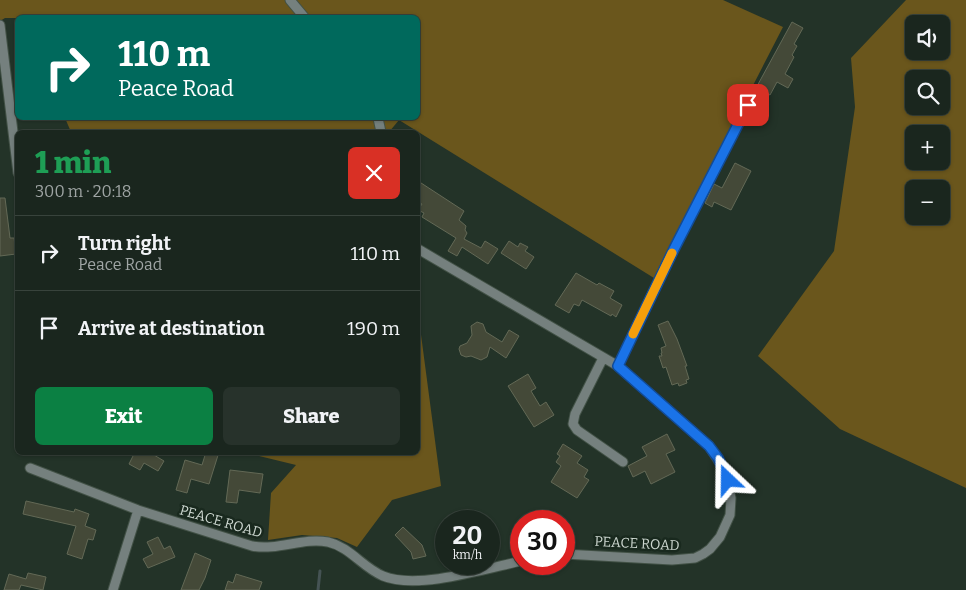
<!DOCTYPE html>
<html lang="en">
<head>
<meta charset="utf-8">
<style>
  :root { --surface:#1a261e; --page:#27322b; --text:#f1f3f6; --muted:#9fa5a4; --line:#38433c; --accent:#0b8043 }
  body { margin:0; font-family:Bitter,serif; background:var(--page); color:var(--text); height:100vh; display:flex; flex-direction:column; font-size:19px; white-space:nowrap }
  * { box-sizing:border-box; margin:0 }
  p { font-size:16px; color:var(--muted) }
  .icon { flex:none; width:28px; height:28px; fill:none; stroke:currentColor; stroke-width:2; stroke-linecap:round; stroke-linejoin:round }
  .map { position:relative; flex:1; overflow:hidden }
  .sheet { position:absolute; left:15px; top:130px; width:405px; height:325px; display:flex; flex-direction:column; background:var(--surface); border-radius:8px; box-shadow:0 1px 4px #0004,0 0 0 1px var(--line) }
  .sheet>* { flex:none }
  .banner { position:absolute; left:15px; top:15px; width:405px; height:105px; border-radius:8px; box-shadow:0 1px 4px #0004,0 0 0 1px var(--line); background:#00695c; color:#fff; overflow:hidden }
  .fabs { position:absolute; left:905px; top:15px; display:grid; gap:10px }
  .fabs a { display:grid; place-items:center; width:45px; height:45px; border-radius:8px; background:var(--surface); box-shadow:0 1px 4px #0004,0 0 0 1px var(--line); font-size:25px }
  .speed { position:absolute; left:435px; top:510px; display:flex; gap:10px; font-size:25px; font-weight:700; text-align:center }
  .speed>* { display:grid; place-content:center; width:65px; height:65px; border-radius:50%; background:var(--surface); box-shadow:0 1px 4px #0004,0 0 0 1px var(--line); line-height:1 }
  .speed small { font-size:12px; font-weight:400 }
  .speed .limit { border:8px solid #d22; background:#fff; color:#111 }
  .pin { position:absolute; display:grid; place-items:center; width:42px; height:42px; color:#fff; margin:-21px; border-radius:10px; box-shadow:0 2px 8px #0006 }
  .me { position:absolute; width:55px; margin:-28px; rotate:337deg; stroke-linejoin:round; filter:drop-shadow(0 0 4px #0008) }
  .turn { display:flex; align-items:center; gap:18px; height:105px; padding:0 20px; font-size:22px }
  .turn .icon { width:65px; height:65px; stroke-width:2.5 }
  .turn b { display:block; font-size:35px; line-height:42px }
  .round { display:grid; place-items:center; flex:none; width:52px; height:52px; border-radius:8px; background:var(--page) }
  .head { display:flex; align-items:center; justify-content:space-between; height:85px; padding:0 20px }
  h1 { font-size:30px; font-weight:800; line-height:38px; color:#1e9e55 }
  .cta { display:flex; gap:10px; margin-top:auto; padding:10px 20px }
  .cta a { flex:1; height:58px; border-radius:8px; background:var(--accent); color:#fff; font-size:20px; font-weight:800; line-height:58px; text-align:center }
  .cta a+a { background:var(--page); color:var(--text) }
  ul { padding:0; list-style:none }
  li { display:flex; align-items:center; gap:15px; height:75px; padding:0 20px; border-top:1px solid var(--line) }
  li div { flex:1 }
  li b { display:block; font-size:19px }
  li em { font-style:normal }
  .map>svg:first-child { display:block }
  .green { fill:#6a561c; fill-rule:evenodd }
  .lines { fill:none; stroke-linecap:round; stroke-linejoin:round }
  .stream { stroke:#455354; stroke-width:3 }
  .building { fill:#444938; stroke:#636956 }
  .minor-casing { stroke:#425146; stroke-width:11 }
  .minor { stroke:#75807e; stroke-width:9 }
  .route-casing { stroke:#114b97; stroke-width:12 }
  .route { stroke:#1a73e8; stroke-width:9 }
  .slow { stroke:#f59e0b; stroke-width:9 }
  .labels { text-anchor:middle; stroke-width:5; stroke-linejoin:round; paint-order:stroke }
  .street-label { font-size:14px; fill:#cdd7d0; stroke:#19291e }
</style>
</head>
<body>
<div class="map">
<svg width="966" height="590" viewBox="0 0 966 590">
  <rect width="100%" height="100%" fill="#233328"/>
  <path class="green" d="M0,0H723L783,27L654,278L399,120L389,132H71L65,118H418V18H5L0,21Z
    M906,0H966V488L840,429L758,356L834,251L855,107L851,58ZM914,24H941V51H914ZM914,79H941V106H914ZM914,134H941V161H914ZM914,189H941V216H914Z
    M418,312L441,486L392,500L357,547L337,538L302,535L268,540L271,493L296,465L247,453L418,452Z"/>
  <g class="lines">
    <path class="stream" d="M318,590L320,571"/>
  </g>
  <path class="building" d="M792,22L803,28L794,44L797,46L792,55L794,57L785,74L793,79L788,88L777,82L770,95L756,88Z
    M735,163L751,171L731,210L714,202L712,207L705,203L714,184L722,188Z
    M418,181L464,211L459,220L466,226L465,230L467,233L464,239L481,248L485,241L498,249L488,264L462,247L457,256L448,251L456,238L422,217L424,213L418,210L422,204L418,202Z
    M0,198H5L10,238H14L16,254L0,256Z
    M509,241L518,247L520,243L528,247L525,251L534,257L526,269L501,253Z
    M576,273L597,285L599,283L614,291L610,298L622,305L616,317L612,314L611,316L582,300L579,306L574,304L569,313L555,305Z
    M668,321L677,339L687,366H685L689,379L686,380L687,383L679,386L678,383L672,385L666,367L663,368L659,356H662L661,353H662L661,348L666,346L658,325Z
    M477,322L483,324L486,332L502,342L509,330L519,336L506,358L490,347L487,357L481,360L471,356L466,357L461,355L459,349L460,346L467,343L472,335L471,326Z
    M528,374L536,388L531,391L540,406L546,402L554,415L534,427L508,386Z
    M667,434L675,450L666,454L675,472L651,484L645,471L633,477L628,466L647,456L642,447Z
    M563,444L582,456L577,463L588,470L584,477L589,480L577,498L551,482L561,466L556,462L560,456L557,454Z
    M135,452H149L164,461L158,471L144,463L140,470L129,464Z
    M206,452H219L209,484L191,479L187,493L176,490L185,460L202,465Z
    M230,470L263,474L260,493L239,490L237,503L226,502Z
    M26,501L74,512L75,509L89,514L85,526L96,530L93,540L88,539L82,559L67,554L76,526L23,514Z
    M403,527L422,545L426,556L413,559L411,552L395,535Z
    M158,537L164,549L170,546L175,557L148,568L143,559L153,554L147,542Z
    M195,553L211,560L205,578L199,590H181Z
    M28,573L46,577L43,590L21,585L19,590H4L9,574L26,579Z
    M236,574L262,582L259,590H225L228,581L233,583Z"/>
  <g class="lines">
    <defs>
      <path id="minor" d="M290,0L305,18
        M0,25L18,173
        M378,118L381,132
        M418,249L618,366L709,446L725,471L731,498L730,515L720,537L710,549L703,554L695,558L672,560L564,554
        M603,358L575,414L573,424L577,430L623,462
        M618,366L674,249L748,105
        M30,468L138,510L252,546C278,551 303,537 328,542C350,547 362,567 383,576C417,590 485,569 521,561
        M113,590L138,510"/>
    </defs>
    <use href="#minor" class="minor-casing"/>
    <use href="#minor" class="minor"/>
  </g>
  <g class="lines">
    <defs>
      <path id="route" d="M728,480L718,458L709,446L618,366L674,249L748,105"/>
    </defs>
    <use href="#route" class="route-casing"/>
    <use href="#route" class="route"/>
    <path class="slow" d="M633,334L672,253"/>
  </g>
  <g class="labels">
    <g class="street-label">
      <text transform="translate(221 521) rotate(16)" y="5">PEACE ROAD</text>
      <text transform="translate(637 543) rotate(3)" y="5">PEACE ROAD</text>
    </g>
  </g>
</svg>
<div class="fabs">
<a><svg class="icon" aria-label="sound" viewBox="0 0 24 24"><path d="M4 9h4l5-4v14l-5-4H4zM17 9q2 3 0 6"/></svg></a>
<a><svg class="icon" aria-label="search" viewBox="0 0 24 24"><circle cx="10" cy="10" r="6"/><path d="M15 15l6 6"/></svg></a>
<a>+</a>
<a>−</a>
</div>
<div class="speed"><div>20<small>km/h</small></div><div class="limit">30</div></div>
<div class="pin" style="left:748px;top:105px;background:#d93025"><svg class="icon" aria-label="arrive" viewBox="0 0 24 24"><path d="M6 21V4h12l-3 4 3 4H6"/></svg></div>
<svg class="me" style="left:728px;top:480px" viewBox="-20 -20 40 40"><path d="M0-17L14 15 0 8-14 15z" fill="#1a73e8" stroke="#fff" stroke-width="4"/></svg>
<div class="banner">
<div class="turn"><svg class="icon" aria-label="right" viewBox="0 0 24 24"><path d="M7 20v-9h11M14 6l5 5-5 5"/></svg><div><b>110 m</b>Peace Road</div></div>
</div>
<section class="sheet">
<div class="head"><div><h1>1 min</h1><p>300 m · 20:18</p></div><a class="round" style="background:#d93025;color:#fff"><svg class="icon" aria-label="close" viewBox="0 0 24 24"><path d="M6 6l12 12M18 6L6 18"/></svg></a></div>
<ul>
<li><svg class="icon" aria-label="right" viewBox="0 0 24 24"><path d="M7 20v-9h11M14 6l5 5-5 5"/></svg><div><b>Turn right</b><p>Peace Road</p></div><em>110 m</em></li>
<li><svg class="icon" aria-label="arrive" viewBox="0 0 24 24"><path d="M6 21V4h12l-3 4 3 4H6"/></svg><div><b>Arrive at destination</b></div><em>190 m</em></li>
</ul>
<div class="cta"><a>Exit</a><a>Share</a></div>
</section>
</div>
</body>
</html>
